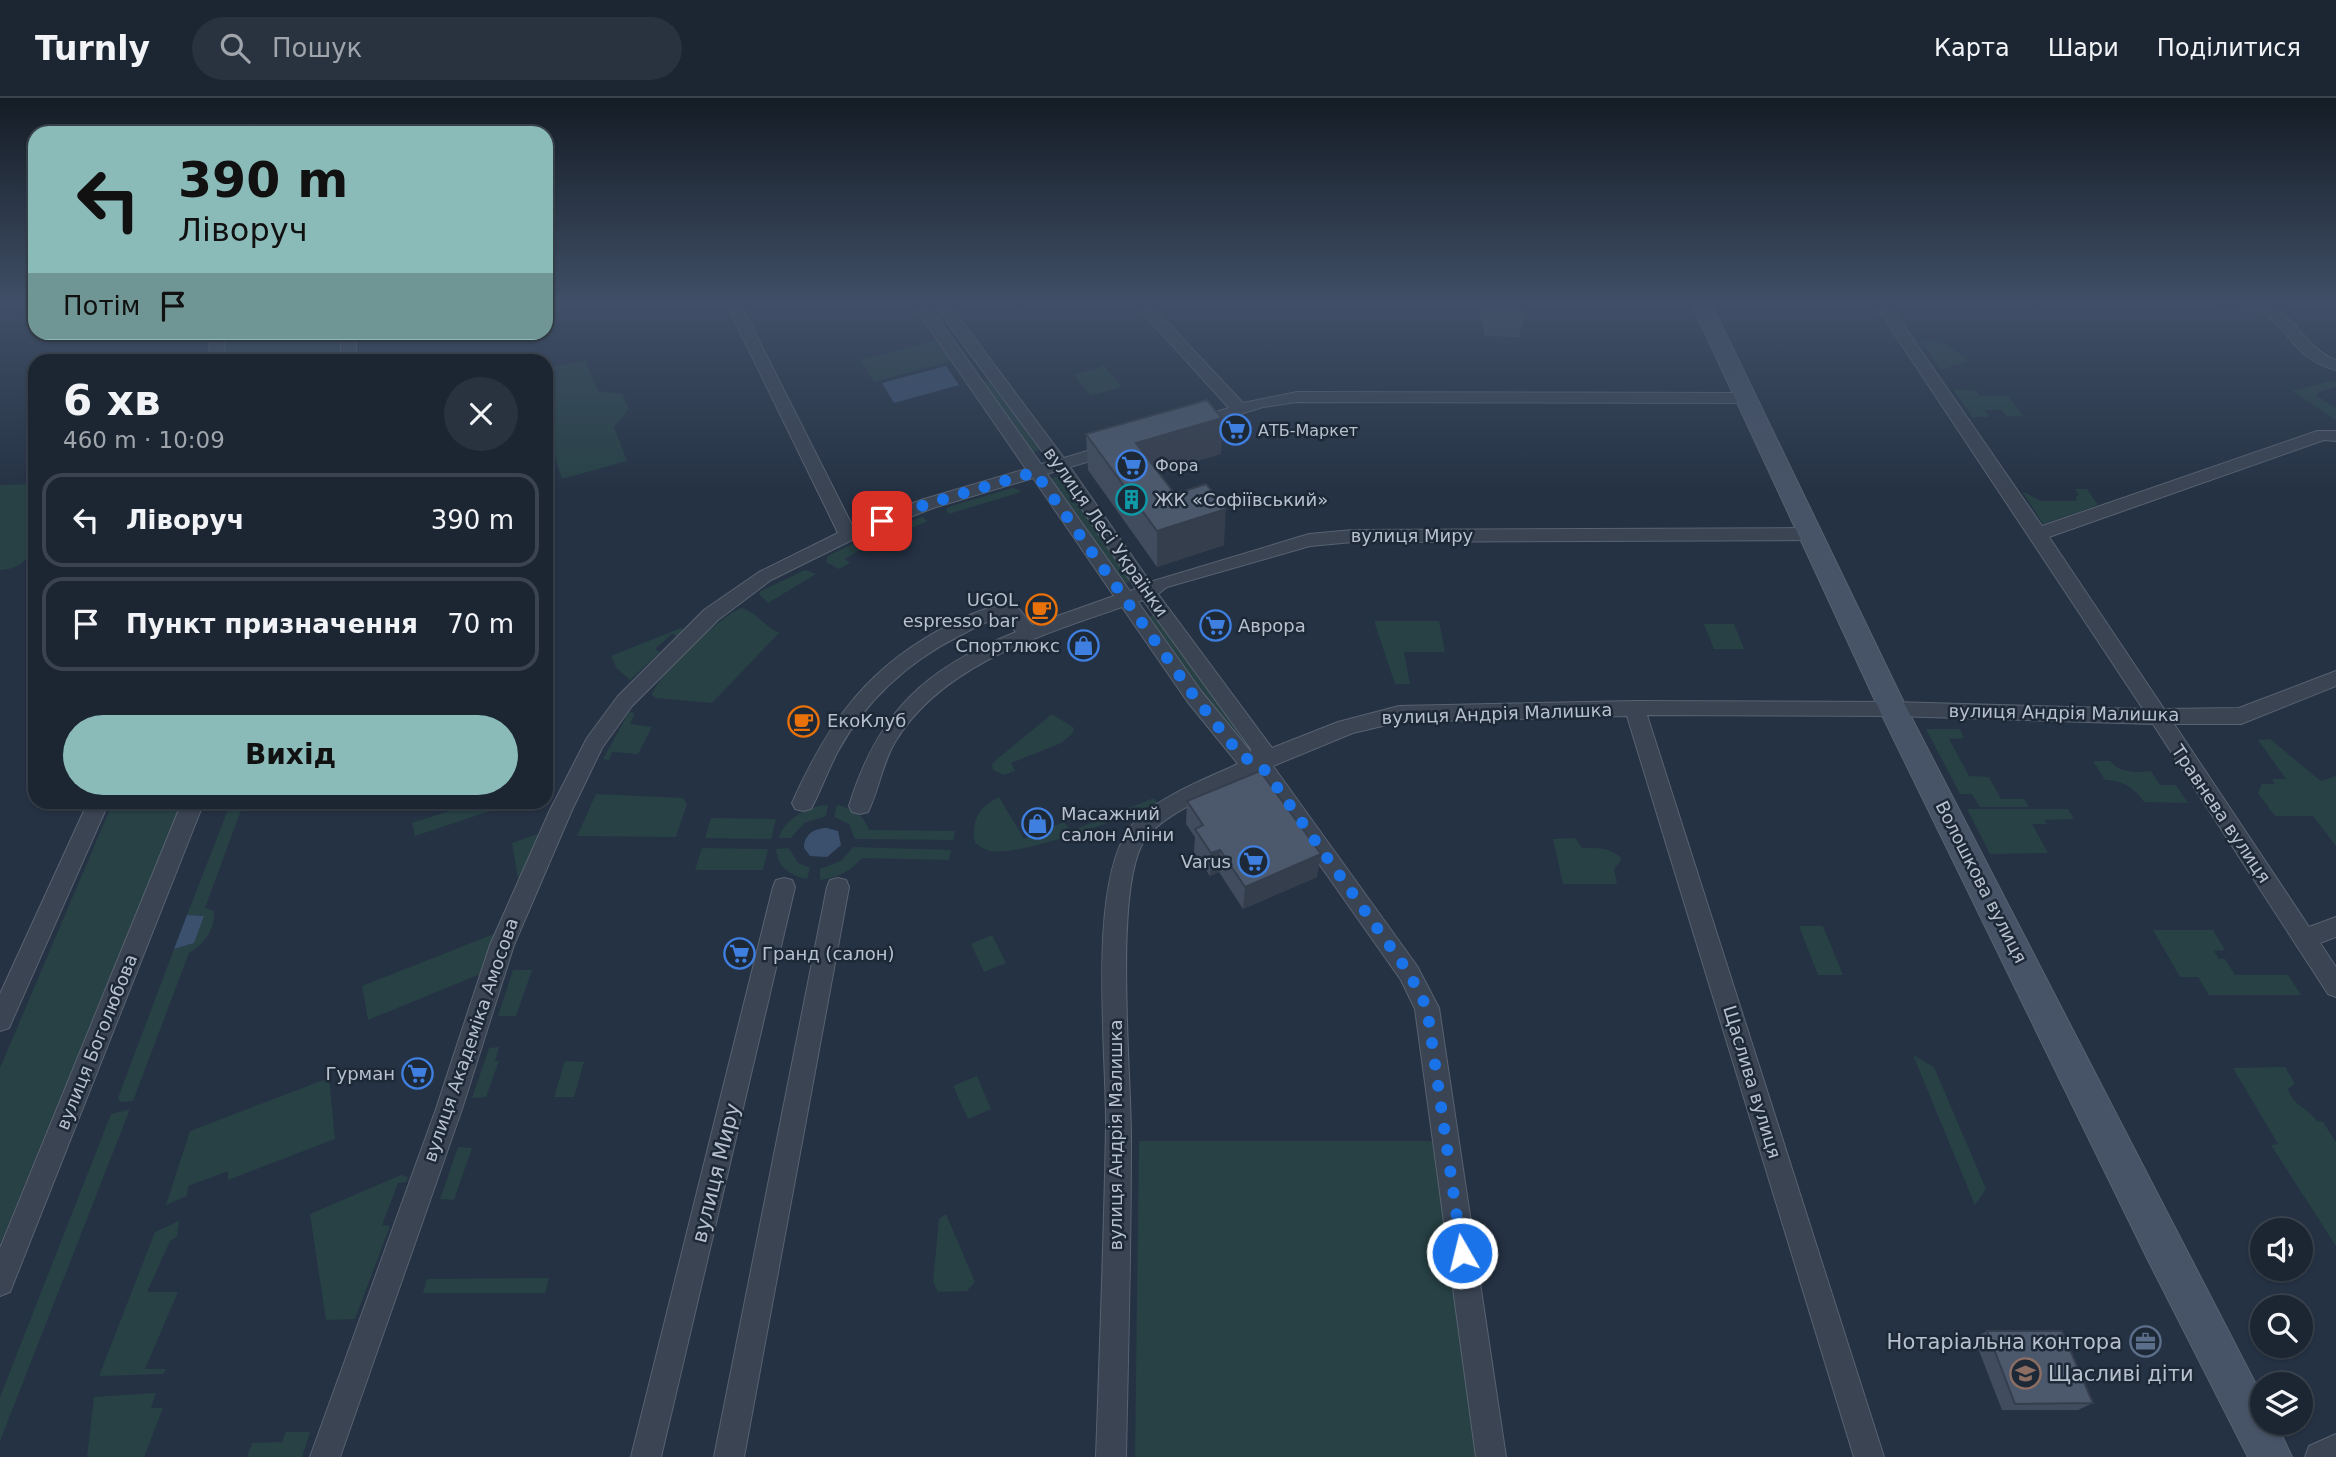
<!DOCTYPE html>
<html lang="uk">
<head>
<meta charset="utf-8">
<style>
  :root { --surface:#1c2633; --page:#29323f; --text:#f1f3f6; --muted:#a0a5ac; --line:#3a434e; --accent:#8bbbb9 }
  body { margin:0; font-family:"DejaVu Sans",sans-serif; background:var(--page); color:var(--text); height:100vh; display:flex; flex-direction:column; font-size:26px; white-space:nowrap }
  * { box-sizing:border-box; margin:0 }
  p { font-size:23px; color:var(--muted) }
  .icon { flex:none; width:38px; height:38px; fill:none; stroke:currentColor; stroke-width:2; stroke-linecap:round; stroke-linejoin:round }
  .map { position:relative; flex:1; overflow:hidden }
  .details { position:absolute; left:28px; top:256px; width:525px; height:455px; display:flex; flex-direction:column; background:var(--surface); border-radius:21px; box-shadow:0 2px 5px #0004,0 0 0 2px var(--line) }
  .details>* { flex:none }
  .guide { position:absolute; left:28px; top:28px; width:525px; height:214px; border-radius:21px; box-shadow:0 2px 5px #0004,0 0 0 2px var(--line); background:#8bbbb9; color:#111; overflow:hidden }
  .controls { position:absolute; left:2250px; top:1120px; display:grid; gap:14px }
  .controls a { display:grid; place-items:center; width:63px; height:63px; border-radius:50%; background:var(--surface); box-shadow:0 2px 5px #0004,0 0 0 2px var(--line); font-size:35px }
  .pin { position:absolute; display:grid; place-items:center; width:60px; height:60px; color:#fff; margin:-30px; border-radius:14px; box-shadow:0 4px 10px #0006 }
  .me { position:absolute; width:77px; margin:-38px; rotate:352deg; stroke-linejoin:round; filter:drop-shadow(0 0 5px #0008) }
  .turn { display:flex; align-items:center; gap:24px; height:147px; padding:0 35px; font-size:32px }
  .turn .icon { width:91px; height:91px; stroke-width:2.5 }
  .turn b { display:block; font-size:49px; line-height:60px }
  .then { display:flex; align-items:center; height:66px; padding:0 35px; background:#0003; gap:14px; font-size:26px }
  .round { display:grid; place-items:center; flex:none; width:74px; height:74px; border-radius:37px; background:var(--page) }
  .summary { display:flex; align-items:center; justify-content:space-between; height:119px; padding:0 35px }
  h1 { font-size:42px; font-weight:800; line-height:52px }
  .primary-button { display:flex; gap:14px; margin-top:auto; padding:14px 35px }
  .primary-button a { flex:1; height:80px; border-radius:42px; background:var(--accent); color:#111; font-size:28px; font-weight:800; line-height:80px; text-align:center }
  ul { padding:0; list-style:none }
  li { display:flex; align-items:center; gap:21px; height:94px; margin:0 14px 10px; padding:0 21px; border:4px solid var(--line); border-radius:21px }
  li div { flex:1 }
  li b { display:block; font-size:26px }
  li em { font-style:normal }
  header { display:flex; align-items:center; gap:42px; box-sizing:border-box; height:98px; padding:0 35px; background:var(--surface); border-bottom:2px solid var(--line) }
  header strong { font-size:33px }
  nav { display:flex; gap:38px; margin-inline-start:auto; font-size:24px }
  .search { width:490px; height:63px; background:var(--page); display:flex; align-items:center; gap:18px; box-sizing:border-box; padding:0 24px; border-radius:38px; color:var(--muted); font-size:26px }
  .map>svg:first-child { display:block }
  .green { fill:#274145 }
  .water { fill:#3a506d }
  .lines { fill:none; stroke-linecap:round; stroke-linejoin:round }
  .street-casing { stroke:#586270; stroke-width:2 }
  .secondary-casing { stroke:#586270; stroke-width:2 }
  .street { fill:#3a4453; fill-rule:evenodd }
  .secondary { fill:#475366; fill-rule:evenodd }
  .wall { fill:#414d5e }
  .shaded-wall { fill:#353e4c }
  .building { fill:#4c596d; stroke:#353e4c; stroke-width:2 }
  .route { stroke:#1a73e8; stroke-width:12; stroke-dasharray:0 21.6 }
  .labels { text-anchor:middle; stroke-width:5; stroke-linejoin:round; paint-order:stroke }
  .far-poi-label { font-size:16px; fill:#b7c0cd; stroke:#1e2938; text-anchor:start }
  .poi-label { font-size:18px; fill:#b7c0cd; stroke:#1e2938; text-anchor:start }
  .street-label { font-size:18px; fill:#b7c0cd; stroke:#1e2938 }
  .near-street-label { font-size:21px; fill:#b7c0cd; stroke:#1e2938 }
  .near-poi-label { font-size:21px; fill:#b7c0cd; stroke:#1e2938; text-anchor:end }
</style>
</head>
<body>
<header>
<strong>Turnly</strong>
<div class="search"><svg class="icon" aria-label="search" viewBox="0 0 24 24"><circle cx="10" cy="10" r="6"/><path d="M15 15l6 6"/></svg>Пошук</div>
<nav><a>Карта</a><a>Шари</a><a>Поділитися</a></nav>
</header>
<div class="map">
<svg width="2336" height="1359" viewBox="0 0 2336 1359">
  <rect width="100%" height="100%" fill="#253244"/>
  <path class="green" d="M223,235H340L341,262H225Z
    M936,242L951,263L874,284L861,262Z
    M1920,242C1940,242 1954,248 1968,263L1941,272Z
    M585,262L598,293L622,296L629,311L614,329L627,363L562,381L550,342L546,341V271Z
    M1104,268L1122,289L1091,298L1074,277Z
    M2336,282V289L2318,294L2317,298L2336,310V322L2292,293Z
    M989,283L1039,351L1038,353L1030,354L980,286Z
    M1953,291L1976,293L1980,298H2008L2023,318H2006L2001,312H1985L1989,319H1972Z
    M1058,378L1131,483L1125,486L1049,381Z
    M35,386C35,419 46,470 0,472V387Z
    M1012,390L1018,391L1021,394L949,416L946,412L948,409Z
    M2075,391H2087L2098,407L2043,426L2022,393L2041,403H2073L2077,402L2076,398L2079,397Z
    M922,419L928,423L865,449L845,461L850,465L839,471L826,464L828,458L858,443Z
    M805,472L816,476L768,505L759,496L761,493Z
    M742,510C757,515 765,529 779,535L712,605L656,600L652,597C656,579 724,514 742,510Z
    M1153,517L1253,650L1252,654L1246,653L1146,520Z
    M1374,523H1439L1445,554H1404L1410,586H1395Z
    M1704,526H1734L1744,551H1714Z
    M681,530L684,531L677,538L672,536L655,551L660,554L630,582L617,571L611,558Z
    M629,614L635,615L630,626L652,629L638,656L612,654L609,662L603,661Z
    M1052,616L1074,630L1072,636L1061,645L1011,665L1015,673L1004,677L993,672L992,667L996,662Z
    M1926,631H1960L1964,640L1949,641L1969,678L1989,679L2001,701H2024L2029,709H1980L1972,696H1960Z
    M2270,641L2321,683L2336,678V748L2313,718H2275L2258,695L2262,686H2275L2272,681H2286L2258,642Z
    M2093,663H2110C2119,675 2137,675 2151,673L2160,687H2176L2188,705L2144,704C2135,690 2122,682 2105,682Z
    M596,696L683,700L687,706L676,739L577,738Z
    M999,699L1024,741L1064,724L1071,733L1154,700L1158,705C1126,719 1021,759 990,753C985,752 980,748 975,745C971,723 978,709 999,699Z
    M113,704H182L0,1146V970Z
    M231,704H244L205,810L214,813C216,830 204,847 189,855L133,1003L120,1004L118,1000L174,851L194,845L203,818L187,817Z
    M477,704H517L415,738L412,725Z
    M828,707L826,718L804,725L791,740H779C785,720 808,708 828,707Z
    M837,707C853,711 864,717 869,732L955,733L953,742L855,741L849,726L834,719Z
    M1967,711H2068L2074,721L2045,722L2047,726H2032L2048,755L1990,756Z
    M711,720L776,721L771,741L705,740Z
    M543,734L519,786L512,745Z
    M1575,740L1582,750C1598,750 1611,749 1622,761L1614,771L1617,786H1563L1553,741Z
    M853,749L951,752L949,762L862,760C851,773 837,780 820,782V771L841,763Z
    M702,750L768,751L763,772H695Z
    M789,750L798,765L810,770L807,781C791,778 777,769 776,751Z
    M1799,828H1823L1843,877H1818Z
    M2153,832H2213L2225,852L2214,853L2219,861H2225L2235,877H2288L2301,897H2209L2198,879H2180Z
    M499,834L483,875L368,922L362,888Z
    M992,837L1006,865L984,874L971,846Z
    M513,872H532L516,918H498Z
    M499,949L495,963H499L486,999L472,1000L489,950Z
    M1913,957L1934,969L1986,1091L1975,1107Z
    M565,963L584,964L574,999H554Z
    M2285,969L2295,986L2288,991C2293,1008 2308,1010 2317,1023L2323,1024L2336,1044V1148L2271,1047L2278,1046L2233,970Z
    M977,978L991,1011L968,1021L953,988Z
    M329,980L335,1041L228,1082V1073L188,1088L187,1098L166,1107L190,1033Z
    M130,1011L0,1343V1299L111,1016Z
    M1139,1043H1437L1478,1359H1135Z
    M458,1049L472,1050L454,1102L440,1101Z
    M401,1077L408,1079L406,1084L398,1085L382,1127L390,1128L355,1221L326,1222L310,1116Z
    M946,1116L975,1184L967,1193L938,1194L933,1184L939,1121Z
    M179,1123L177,1139L170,1143L147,1194H178L145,1271H166L163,1276L99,1278L155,1134Z
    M549,1180L545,1195H423L427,1181Z
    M156,1295L151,1310H163L144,1359H87L94,1299Z
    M286,1334H310L302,1359H247L252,1345L282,1344Z"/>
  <path class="water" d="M946,268L959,287L894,305L882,285Z
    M827,730L838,733L841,747L827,759L810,758L804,750C804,736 815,730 827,730Z
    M187,817L204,818L194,845L174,851Z"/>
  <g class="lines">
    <defs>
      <path id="street" d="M726,205H740L853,429L921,402L1026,371L912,205H927L1041,366L1050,364L933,205H948L1064,360L1114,345L1120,346L1122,350L1120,354L1070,369L1150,484L1309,436L1353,432L1812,430L1821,436L1812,442L1353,444L1310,448L1167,489L1158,496L1272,650L1338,624L1399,608L1635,603L1893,604L2143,611L1874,205H1888L2042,428L2317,333H2336V343L2324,342L2049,439L2164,611L2239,610L2336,573V588L2241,626H2174L2309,829L2336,819V839L2320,845L2336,869V899L2328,896L2153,626L1893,618L1647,617L1884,1359H1854L1627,618L1399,624L1353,635L1273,668L1417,868L1439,910L1506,1359H1476L1415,911L1401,882L1256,676C1224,691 1168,712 1146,740C1112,785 1132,982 1131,1045C1131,1150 1128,1255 1126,1359H1096C1100,1249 1104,1139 1106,1030C1107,955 1087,791 1129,731C1148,703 1207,680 1238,666L1187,603L1122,509C1042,537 942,566 895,644C882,666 879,692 868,714L860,716L852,714L849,708C878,613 926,570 1016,534L1005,521C989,520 975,530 961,537C909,563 866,602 838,653C828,672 821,692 811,711L803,713L795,711L792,705C829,622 870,566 953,525C975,514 994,504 1019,511L1032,527L1114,498L1033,380L933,410L854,441L771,482L718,522L632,608L602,650L572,712L514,847L462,1011L340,1359H310L436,1011L490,847L550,712L587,640L618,598L704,512L759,474L838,435ZM1056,373L1136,491L1130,493L1047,376ZM1143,502L1251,651V654L1201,593L1138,504Z
        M1134,205H1149L1243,305L1297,294L1747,295L1755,300L1747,305L1297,304L1263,309L1195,330L1187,325L1189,322L1229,310Z
        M2201,205C2220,205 2243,202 2262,206C2294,212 2305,252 2336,262V272C2290,260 2292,229 2259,214C2242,207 2214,217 2201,205Z
        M209,234H224L225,262H210Z
        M341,234H356V262H341Z
        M88,704H109L9,930L0,933V896Z
        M182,704H204L14,1184L10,1194L0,1198V1150Z
        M784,780L792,782L795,789L661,1359H631L773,789L776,782Z
        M838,780L846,782L849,789L744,1359H714L827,789L830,782Z
        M2336,1336V1359H2305L2309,1348Z"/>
      <path id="secondary" d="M1691,205H1711L1907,611L2263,1300V1325H2276L2292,1359H2248L2148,1162L1879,611Z"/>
    </defs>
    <use href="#street" class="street-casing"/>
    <use href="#secondary" class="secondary-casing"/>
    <use href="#street" class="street"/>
    <use href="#secondary" class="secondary"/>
  </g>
  <path class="wall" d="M1478,205H1527L1519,239L1485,238Z
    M1222,320L1221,356L1159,374L1175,396L1224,447L1157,469L1088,372L1086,336Z
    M1187,703L1317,779L1243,811L1219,774L1210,778L1194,754L1195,739L1186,726Z
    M1987,1233L2093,1305L2078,1312H2002L1974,1240Z"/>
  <path class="shaded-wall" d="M1222,320L1221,356L1137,381L1136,345Z
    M1226,411L1224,447L1157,469V433Z
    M1220,752L1219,774L1210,778L1211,755Z
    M1321,756L1317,779L1243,811L1245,789Z"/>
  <path class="building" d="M1207,302L1222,320L1136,345L1175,396L1206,386L1226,411L1157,433L1086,336Z
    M1260,673L1321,756L1245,789L1220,752L1211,755L1195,731L1203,727L1187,703Z
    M1987,1233H2062L2093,1305L2015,1306Z"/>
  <linearGradient id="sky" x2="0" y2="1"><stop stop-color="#141c25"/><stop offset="0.52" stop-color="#404f67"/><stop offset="1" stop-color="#404f67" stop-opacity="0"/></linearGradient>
  <rect width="2336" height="395" fill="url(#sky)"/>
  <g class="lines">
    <path class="route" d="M882,423L927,406L1035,374L1194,598L1242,659L1259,665L1267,675L1409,875L1427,910L1462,1155"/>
  </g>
  <defs>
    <symbol id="supermarket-ring" viewBox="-11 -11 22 22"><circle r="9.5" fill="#1e2938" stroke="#3f7fe0" stroke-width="1.5"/><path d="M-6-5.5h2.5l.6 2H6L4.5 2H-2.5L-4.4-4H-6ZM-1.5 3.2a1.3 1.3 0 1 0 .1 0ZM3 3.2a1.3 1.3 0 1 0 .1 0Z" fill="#3f7fe0"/></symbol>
    <symbol id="building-ring" viewBox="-11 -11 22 22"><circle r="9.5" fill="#1e2938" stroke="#0f9aa8" stroke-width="1.5"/><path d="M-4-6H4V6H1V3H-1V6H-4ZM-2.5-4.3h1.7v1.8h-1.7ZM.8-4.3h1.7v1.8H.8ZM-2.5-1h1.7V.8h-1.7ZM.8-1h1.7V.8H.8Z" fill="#0f9aa8"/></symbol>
    <symbol id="cafe-ring" viewBox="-11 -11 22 22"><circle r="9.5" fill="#1e2938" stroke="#e8710a" stroke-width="1.5"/><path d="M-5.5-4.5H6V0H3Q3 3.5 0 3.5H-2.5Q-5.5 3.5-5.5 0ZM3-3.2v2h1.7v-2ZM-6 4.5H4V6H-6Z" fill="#e8710a"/></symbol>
    <symbol id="shop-ring" viewBox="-11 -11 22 22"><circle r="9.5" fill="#1e2938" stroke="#3f7fe0" stroke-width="1.5"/><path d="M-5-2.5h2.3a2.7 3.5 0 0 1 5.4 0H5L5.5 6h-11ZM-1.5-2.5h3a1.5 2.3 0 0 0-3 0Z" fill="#3f7fe0"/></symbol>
    <symbol id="office-ring" viewBox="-11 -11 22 22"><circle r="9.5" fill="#1e2938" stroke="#5c6f8a" stroke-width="1.5"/><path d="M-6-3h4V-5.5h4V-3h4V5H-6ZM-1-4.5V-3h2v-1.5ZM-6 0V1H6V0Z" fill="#5c6f8a"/></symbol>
    <symbol id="school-ring" viewBox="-11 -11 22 22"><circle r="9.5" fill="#1e2938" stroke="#8d6e63" stroke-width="1.5"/><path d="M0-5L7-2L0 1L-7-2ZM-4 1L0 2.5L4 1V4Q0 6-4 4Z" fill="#8d6e63"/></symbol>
  </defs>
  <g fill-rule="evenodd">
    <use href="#supermarket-ring" x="1218" y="314" width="35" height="35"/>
    <use href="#supermarket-ring" x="1114" y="350" width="35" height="35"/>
    <use href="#building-ring" x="1114" y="384" width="35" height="35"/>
    <use href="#cafe-ring" x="1024" y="494" width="35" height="35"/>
    <use href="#supermarket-ring" x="1198" y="510" width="35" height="35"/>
    <use href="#shop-ring" x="1066" y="530" width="35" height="35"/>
    <use href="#cafe-ring" x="786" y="606" width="35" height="35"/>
    <use href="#shop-ring" x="1020" y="708" width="35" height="35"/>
    <use href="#supermarket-ring" x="1236" y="746" width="35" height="35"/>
    <use href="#supermarket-ring" x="722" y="838" width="35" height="35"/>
    <use href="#supermarket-ring" x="400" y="958" width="35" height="35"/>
    <use href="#office-ring" x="2128" y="1226" width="35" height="35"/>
    <use href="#school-ring" x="2008" y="1258" width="35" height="35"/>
  </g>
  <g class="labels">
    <g class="far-poi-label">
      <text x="1258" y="338">АТБ-Маркет</text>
      <text x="1155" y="373">Фора</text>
    </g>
    <g class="poi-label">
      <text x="1154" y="408">ЖК «Софіївський»</text>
      <text x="1018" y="508" text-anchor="end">UGOL<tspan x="1018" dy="21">espresso bar</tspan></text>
      <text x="1238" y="534">Аврора</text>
      <text x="1060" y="554" text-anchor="end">Спортлюкс</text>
      <text x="827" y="629">ЕкоКлуб</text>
      <text x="1061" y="722">Масажний<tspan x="1061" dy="21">салон Аліни</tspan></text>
      <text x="1231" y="770" text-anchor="end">Varus</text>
      <text x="762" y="862">Гранд (салон)</text>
      <text x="395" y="982" text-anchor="end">Гурман</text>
    </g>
    <g class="street-label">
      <text transform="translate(1106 434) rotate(55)" y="6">вулиця Лесі Українки</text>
      <text x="1412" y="444">вулиця Миру</text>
      <text transform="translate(2064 615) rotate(1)" y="6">вулиця Андрія Малишка</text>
      <text transform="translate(1497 616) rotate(-2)" y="6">вулиця Андрія Малишка</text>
      <text transform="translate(2221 716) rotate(56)" y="6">Травнева вулиця</text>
      <text transform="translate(1981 784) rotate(63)" y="6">Волошкова вулиця</text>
      <text transform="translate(471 942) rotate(-71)" y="6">вулиця Академіка Амосова</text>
      <text transform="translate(97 944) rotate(-68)" y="6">вулиця Боголюбова</text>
      <text transform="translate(1752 984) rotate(73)" y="6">Щаслива вулиця</text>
      <text transform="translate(1116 1037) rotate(-90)" y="6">вулиця Андрія Малишка</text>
    </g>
    <g class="near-street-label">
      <text transform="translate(716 1075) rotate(-76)" y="7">вулиця Миру</text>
    </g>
    <g class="near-poi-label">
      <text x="2122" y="1251">Нотаріальна контора</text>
      <text x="2048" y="1283" text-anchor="start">Щасливі діти</text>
    </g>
  </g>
</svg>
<div class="controls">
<a><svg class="icon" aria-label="sound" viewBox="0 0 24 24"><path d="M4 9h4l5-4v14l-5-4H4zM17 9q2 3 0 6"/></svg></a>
<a><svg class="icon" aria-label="search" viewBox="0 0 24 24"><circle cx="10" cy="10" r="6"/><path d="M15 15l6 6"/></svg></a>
<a><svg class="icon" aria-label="layers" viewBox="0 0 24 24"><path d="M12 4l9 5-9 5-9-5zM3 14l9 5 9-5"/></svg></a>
</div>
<div class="pin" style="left:882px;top:423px;background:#d93025"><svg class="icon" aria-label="arrive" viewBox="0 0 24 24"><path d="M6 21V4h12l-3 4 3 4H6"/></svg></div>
<svg class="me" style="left:1462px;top:1155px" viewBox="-20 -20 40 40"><circle r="17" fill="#1a73e8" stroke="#fff" stroke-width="3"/><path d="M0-11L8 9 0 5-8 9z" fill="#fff"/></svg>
<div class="guide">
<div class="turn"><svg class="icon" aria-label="left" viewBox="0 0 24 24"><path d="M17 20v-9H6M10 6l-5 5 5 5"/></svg><div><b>390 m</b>Ліворуч</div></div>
<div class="then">Потім<svg class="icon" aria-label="arrive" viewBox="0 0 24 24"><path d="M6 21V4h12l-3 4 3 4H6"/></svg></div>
</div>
<section class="details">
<div class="summary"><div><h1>6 хв</h1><p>460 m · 10:09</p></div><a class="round"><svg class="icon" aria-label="close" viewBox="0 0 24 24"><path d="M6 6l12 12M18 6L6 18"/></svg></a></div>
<ul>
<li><svg class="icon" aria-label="left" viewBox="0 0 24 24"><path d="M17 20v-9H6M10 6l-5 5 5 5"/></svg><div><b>Ліворуч</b></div><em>390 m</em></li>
<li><svg class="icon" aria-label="arrive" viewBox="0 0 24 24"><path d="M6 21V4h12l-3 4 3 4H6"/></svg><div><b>Пункт призначення</b></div><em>70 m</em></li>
</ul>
<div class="primary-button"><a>Вихід</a></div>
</section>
</div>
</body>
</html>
